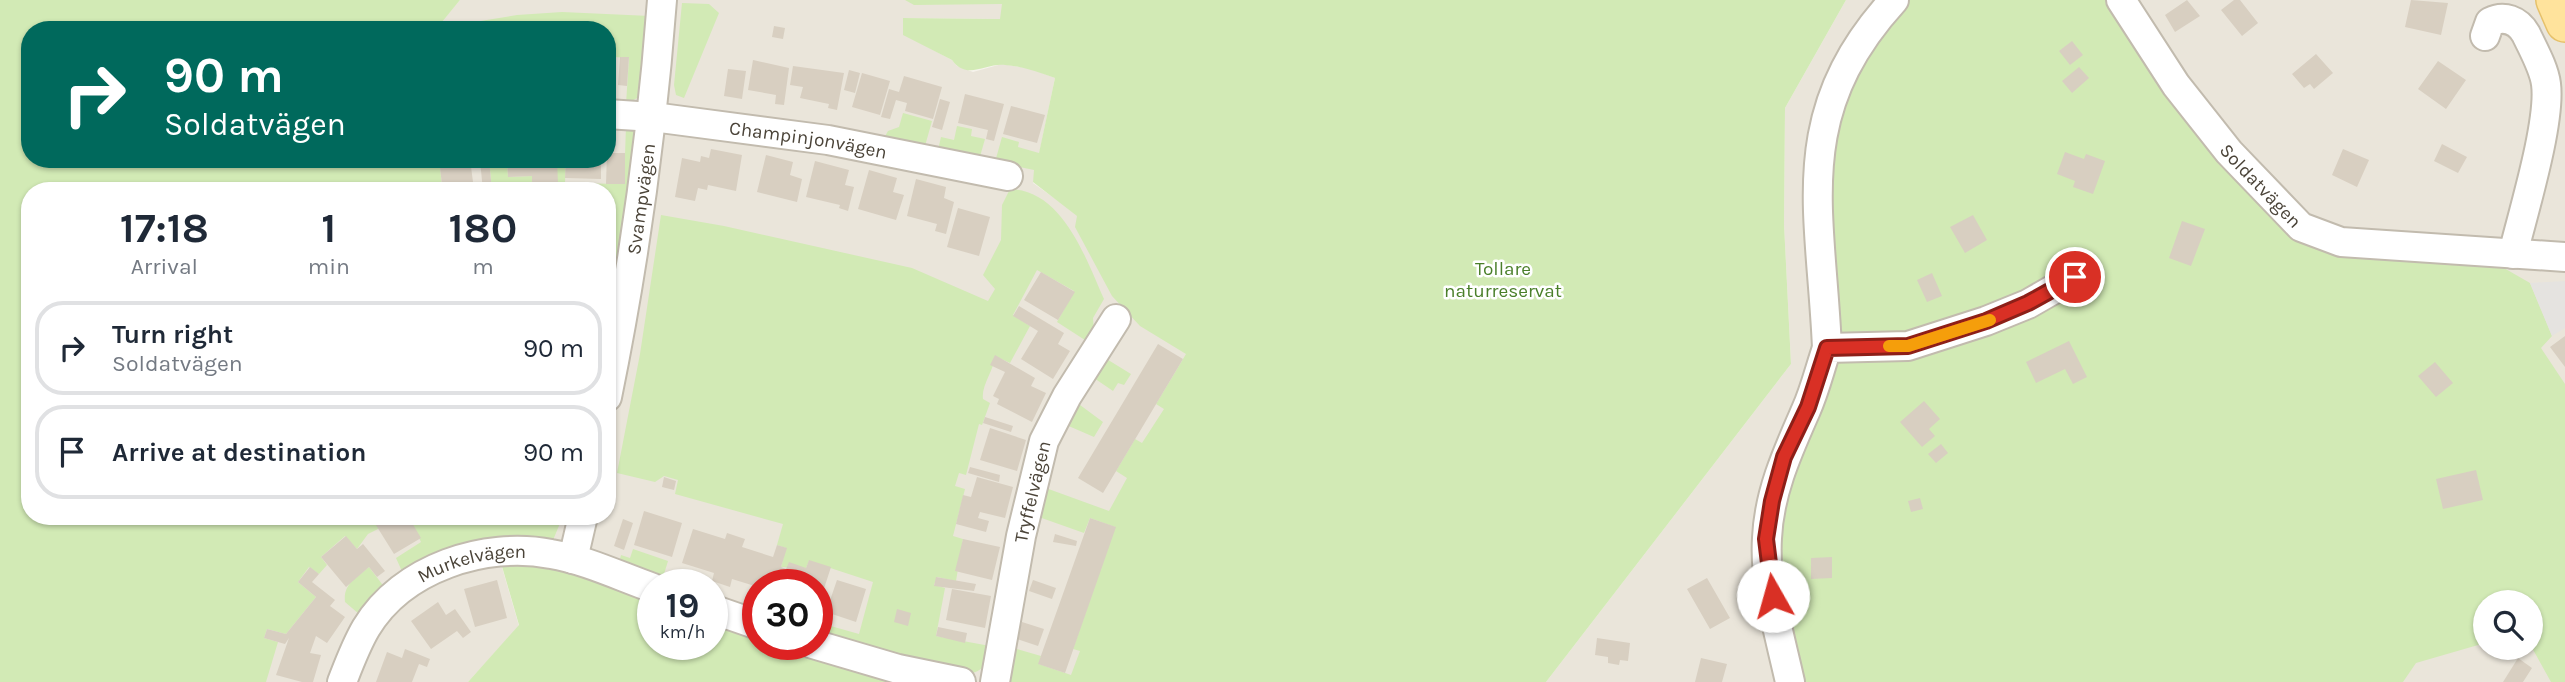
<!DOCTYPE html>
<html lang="en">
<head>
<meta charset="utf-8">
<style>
  :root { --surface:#fff; --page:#f6f6f7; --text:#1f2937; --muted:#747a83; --line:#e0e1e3 }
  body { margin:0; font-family:Karla,sans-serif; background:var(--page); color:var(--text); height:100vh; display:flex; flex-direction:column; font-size:26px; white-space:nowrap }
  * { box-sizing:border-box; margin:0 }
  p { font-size:23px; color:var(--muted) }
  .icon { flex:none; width:38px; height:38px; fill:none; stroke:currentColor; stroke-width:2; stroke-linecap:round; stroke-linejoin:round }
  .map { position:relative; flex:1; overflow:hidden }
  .panel { position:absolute; left:21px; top:182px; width:595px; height:343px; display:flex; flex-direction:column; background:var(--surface); border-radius:28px; box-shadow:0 2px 5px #0004 }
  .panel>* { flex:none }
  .banner { position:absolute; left:21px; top:21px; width:595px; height:147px; border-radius:28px; box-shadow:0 2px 5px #0004; background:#00695c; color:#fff; overflow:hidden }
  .tools { position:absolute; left:2473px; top:590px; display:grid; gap:14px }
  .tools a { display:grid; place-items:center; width:70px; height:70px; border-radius:50%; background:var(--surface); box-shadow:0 2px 5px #0004; font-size:35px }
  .speed { position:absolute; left:637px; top:569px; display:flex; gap:14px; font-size:35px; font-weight:700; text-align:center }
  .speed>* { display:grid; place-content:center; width:91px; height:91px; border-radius:50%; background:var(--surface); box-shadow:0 2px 5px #0004; line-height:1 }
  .speed small { font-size:18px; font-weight:400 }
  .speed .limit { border:10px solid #d22; background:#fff; color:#111 }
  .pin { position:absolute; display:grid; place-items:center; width:60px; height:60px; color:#fff; margin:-30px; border:4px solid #fff; border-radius:50%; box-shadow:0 2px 7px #0007 }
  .me { position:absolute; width:77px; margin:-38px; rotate:353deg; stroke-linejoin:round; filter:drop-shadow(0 0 5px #0008) }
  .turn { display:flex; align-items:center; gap:24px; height:147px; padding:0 28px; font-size:32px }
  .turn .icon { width:91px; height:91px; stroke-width:2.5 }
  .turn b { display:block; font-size:49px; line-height:60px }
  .eta { display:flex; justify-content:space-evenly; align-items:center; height:119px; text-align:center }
  .eta b { font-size:42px; font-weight:700; line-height:49px }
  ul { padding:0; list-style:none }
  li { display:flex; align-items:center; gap:21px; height:94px; margin:0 14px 10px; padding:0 14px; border:4px solid var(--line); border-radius:28px }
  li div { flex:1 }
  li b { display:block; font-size:26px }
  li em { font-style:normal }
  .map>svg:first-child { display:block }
  .residential { fill:#eae5da; fill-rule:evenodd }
  .green { fill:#d2eab5 }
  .parking { fill:#e5e3e0 }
  .building { fill:#d8cfc1 }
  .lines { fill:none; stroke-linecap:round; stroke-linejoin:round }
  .minor-casing { stroke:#c2bbae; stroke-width:32 }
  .major-casing { stroke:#e6c16a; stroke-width:40 }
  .minor { stroke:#fff; stroke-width:28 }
  .major { stroke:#ffe39c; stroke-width:37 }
  .route-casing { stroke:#8d1f18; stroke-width:18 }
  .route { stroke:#d93025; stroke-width:12 }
  .slow { stroke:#f59e0b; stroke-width:12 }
  .labels { text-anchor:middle; stroke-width:5; stroke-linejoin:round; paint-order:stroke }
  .street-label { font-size:19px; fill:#4b4439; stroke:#fff }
  .park-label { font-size:19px; fill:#4a7f2a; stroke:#fff }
</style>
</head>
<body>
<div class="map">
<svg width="2565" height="682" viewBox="0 0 2565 682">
  <rect width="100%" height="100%" fill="#f6f3ec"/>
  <path class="residential" d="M460,0H1023L1001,19L904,18L903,34L952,60L957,66L973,72L1002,64L1032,69L1055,78L1033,183L1071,210L1224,297L1117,682H778L764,644H817V584H758V639L712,622V584H653L501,564L519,626L468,682H239L308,516H607V191H389L392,159H607V30L436,28Z
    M1846,0H2565V682H1546L1791,364L1784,224L1785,108ZM2485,602H2530V648H2485Z"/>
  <path class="green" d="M0,0H460L437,28L517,15L562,12L650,16L639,97L626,104L629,58L614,57L615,48H607V30H30V159H439L442,185L482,182L483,191H30V516H384L378,529L368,534L357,549L345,536L321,557L327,565L319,574L309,567L298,582L316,597L286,634L267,629L264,638L278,642L266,682H0Z
    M905,0H1846L1785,108L1784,224L1791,364L1546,682H1006L1010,647L1041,656L1039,664L1071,675L1080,651L1073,649L1115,527L1090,518L1084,533L1036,516L1043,487L1109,511L1127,478L1116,471L1135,439L1142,443L1164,409L1156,404L1186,354L1140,326L1112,296L1075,227L1077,216L1033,182L1034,170L995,162L1002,137L1019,142L1018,147L1039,153L1055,78C1038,72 1022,66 1005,65C985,63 967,81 952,60L903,35V18L1000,19L1002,4L914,5Z
    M1902,0H2107L2293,234L2497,264L2530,283L2552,336L2541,348L2565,384V682H2551L2531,646L2530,602H2485V643L2416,663L2403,682H1803L1777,563L1784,506L1827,390L1826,228L1839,101Z
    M682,3L709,4L719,13L684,98L676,95L674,85Z
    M903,113L932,121L925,146L884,138L888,131L899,127Z
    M626,126L636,130L638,136L615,289L607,299V191H492L489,159H507L508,177L532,176L557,159H566L565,183L624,184Z
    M957,126L972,129L971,136L985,139L979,160L938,150L941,137L954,140Z
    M1010,189C1063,190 1086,259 1104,299L1093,318L1094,331L1088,342L1057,322L1074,291L1037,270L1013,315L1030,326L1010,363L995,356C994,371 981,385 983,399L990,403L982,425L979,424L966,475L959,473L955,486L965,489L953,536L963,539L956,581L937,577L934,585L945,588L936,636L990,646C987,663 985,672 966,674L817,636L820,623L859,634L873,582L809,561L806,568L781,567L786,548L777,545L783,524L675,494L678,480L664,476L655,482L617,473L640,354L661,215L724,226L912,268L988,301L995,289L983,275L1001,240L1002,205Z
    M1105,358L1131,374L1124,385L1118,383L1113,391L1091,376Z
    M1076,402L1103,422L1094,437L1064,424Z
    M408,516H563L551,545L405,578L396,558L421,542Z
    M633,549L668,561L661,584L617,571L621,555L630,558Z
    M501,563L553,567L653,600V644H712V622L758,639V644H774L904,682H468L519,625Z
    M369,567L385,588L359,614L345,602C343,584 356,578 369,567Z"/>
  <path class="parking" d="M2565,281V328L2552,336L2530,283Z"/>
  <path class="building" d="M2187,0L2200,16L2175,32L2165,15Z
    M2234,0H2240L2258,23L2242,36L2221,10Z
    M2411,0L2448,3L2441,35L2405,27Z
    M774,26L785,28L783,39L772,37Z
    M2072,41L2083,55L2070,65L2059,51Z
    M607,48H615L613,76H607Z
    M2316,54L2333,73L2314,89L2310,84L2304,88L2292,74Z
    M620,57H629L627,86L618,85Z
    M753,60L789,68L784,105L775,104L776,95L748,90Z
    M2438,61L2466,80L2446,109L2418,89Z
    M793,66L844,73L837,110L828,108L829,104L800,98L803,87L790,85Z
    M2079,67L2089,78L2072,93L2062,81Z
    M728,69L746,71L742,99L724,96Z
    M849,70L860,73L855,93L844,90Z
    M862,73L890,81L880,115L852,107Z
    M904,76L942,87L933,119L905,111L907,103L896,100L890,119L881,117L889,89L899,92Z
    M965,94L1004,104L994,141L986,139L988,130L958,123Z
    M940,99L950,102L942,130L932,127Z
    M1011,106L1045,115L1037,143L1003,134Z
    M2442,144L2467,157L2458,173L2434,161Z
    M711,149L742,155L736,191L708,185L707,190L698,188L695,201L675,197L682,158L700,162L701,156L709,158Z
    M2343,149L2369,160L2357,187L2332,175Z
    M2065,152L2084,159L2086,154L2105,161L2093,194L2073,187L2075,181L2057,174Z
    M607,153H625V184H606Z
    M766,155L793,162L790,175L802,179L797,202L757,192Z
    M439,159H470L473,182L442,185Z
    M489,159L492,191H483L480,160Z
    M507,159H557L558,184L532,185V176L508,177Z
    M566,159H601V179L565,178Z
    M815,161L849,170L845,185L854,187L848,211L839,208L840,205L806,197Z
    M869,170L897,178L893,192L904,195L896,220L858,209Z
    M916,179L946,187L944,198L954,202L946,234L935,231L937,224L907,216Z
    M958,208L990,217L979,256L947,247Z
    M1973,215L1987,240L1965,253L1950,227Z
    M2182,221L2205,229L2191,266L2169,258Z
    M1041,272L1075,292L1058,320L1024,300Z
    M1932,273L1942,296L1927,302L1917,280Z
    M1019,306L1064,333L1058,344L1070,351L1053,379L1021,359L1038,331L1013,316Z
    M2565,336V367L2550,347Z
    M2069,341L2087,377L2073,384L2065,369L2036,383L2026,362Z
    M1158,344L1183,359L1103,493L1078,478Z
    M995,355L1035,378L1031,386L1046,393L1032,422L997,404L999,399L993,396L1005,372L990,365Z
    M2435,362L2453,383L2436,397L2418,376Z
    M1924,401L1940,419L1929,429L1935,436L1922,447L1900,422Z
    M985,417L1013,426L1011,432L983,423Z
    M990,428L1026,440L1017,471L980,460Z
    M1941,444L1948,453L1936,463L1928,454Z
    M970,467L1000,475L999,482L968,473Z
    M2476,470L2483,500L2443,509L2436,479Z
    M664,477L676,481L674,490L662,487Z
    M977,477L1013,487L1005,518L980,512L978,518L989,521L986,532L956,524L963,495L971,497Z
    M1920,498L1923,509L1911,512L1908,501Z
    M644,511L682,523L672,557L634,545Z
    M384,516H408L421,538L394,554L374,522Z
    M1090,518L1116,527L1065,673L1038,664Z
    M623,519L633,523L624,550L614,546Z
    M693,529L725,539L727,533L745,539L742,547L773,557L777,545L787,548L781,567L786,569L789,562L806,568L809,560L831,567L818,607L817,584H781L784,575L776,572L772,584L758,587L732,579L730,587L712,581L714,573L682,563Z
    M1055,534L1077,541L1076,546L1053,542Z
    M346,536L357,549L363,544L385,571L377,577L369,567L346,587L321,557Z
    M963,539L1000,547L992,580L955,571Z
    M1832,557V578L1811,579V558Z
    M310,567L319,574L312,582L335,600L330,606L345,617L327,643L316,636L310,653L321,655L313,682H302L276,675L289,638L285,644L264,638L267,629L286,634L316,597L298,582Z
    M936,577L976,584L974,591L934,586Z
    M1707,578L1730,618L1710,629L1687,589Z
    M497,580L507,618L475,627L464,589Z
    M837,580L866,589L856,622L826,612Z
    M1033,580L1056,588L1052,599L1029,591Z
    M952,589L991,596L985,628L946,620Z
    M438,602L446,615L455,609L471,632L463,638L457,631L431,649L411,621Z
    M897,609L911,613L908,626L894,622Z
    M1022,622L1044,629L1038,646L1017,639Z
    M938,627L967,633L965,643L936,636Z
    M1597,638L1630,643L1628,661L1620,660L1619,665L1608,663V657L1595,655Z
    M405,649L430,659L427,667L419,664L412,682H376L387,652L402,658Z
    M1701,658L1727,664L1722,682H1695Z
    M2518,658L2532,668L2523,682H2503Z"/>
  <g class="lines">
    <defs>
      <g id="minor">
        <path id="s1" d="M2121,0L2176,85L2229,152L2301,227L2341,242L2565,257"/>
        <path d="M2485,36L2490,22C2504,15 2518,20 2526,34C2533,49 2544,68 2546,84C2551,122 2523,213 2513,254"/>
        <path id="s2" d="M607,114L653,117L828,140L1008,176"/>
        <path d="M1827,348C1821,209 1789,115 1894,0"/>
        <path id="s3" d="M607,397C634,265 652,134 662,0"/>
        <path d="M573,559L583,516"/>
        <path d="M712,609L758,625"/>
        <path d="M813,644L898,669L961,682"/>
        <path id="s4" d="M342,682C349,664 356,645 366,628C402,568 485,541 551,554C586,560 619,576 653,588"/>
        <path id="s5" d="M995,682L1021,536L1044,441L1067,396L1116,319"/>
        <path d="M1790,682C1780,636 1764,585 1767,538C1769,492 1788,451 1806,410C1815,390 1820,368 1827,348L1908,346L1986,321L2028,304L2075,277"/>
      </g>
      <path id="major" d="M2555,0L2565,23"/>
    </defs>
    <use href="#minor" class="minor-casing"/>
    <use href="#major" class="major-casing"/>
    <use href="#minor" class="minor"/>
    <use href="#major" class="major"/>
  </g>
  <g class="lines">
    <defs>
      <path id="route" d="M1773,596L1766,539L1772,501L1784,457L1808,407L1827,348L1908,346L1986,321L2028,303L2075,277"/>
    </defs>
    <use href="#route" class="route-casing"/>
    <use href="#route" class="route"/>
    <path class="slow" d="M1889,346H1908L1990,320"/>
  </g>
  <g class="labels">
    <g class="street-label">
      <text dy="7" stroke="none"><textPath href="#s2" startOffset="203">Champinjonvägen</textPath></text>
      <text dy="7" stroke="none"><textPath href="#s1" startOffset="233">Soldatvägen</textPath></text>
      <text dy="7" stroke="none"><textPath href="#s3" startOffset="201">Svampvägen</textPath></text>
      <text dy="7" stroke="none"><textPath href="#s5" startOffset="194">Tryffelvägen</textPath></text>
      <text dy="7" stroke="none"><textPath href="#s4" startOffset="189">Murkelvägen</textPath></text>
    </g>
    <g class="park-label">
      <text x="1503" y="275">Tollare<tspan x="1503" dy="22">naturreservat</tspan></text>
    </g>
  </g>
</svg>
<div class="tools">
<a><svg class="icon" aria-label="search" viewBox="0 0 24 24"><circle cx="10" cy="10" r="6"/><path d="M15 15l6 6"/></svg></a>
</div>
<div class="speed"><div>19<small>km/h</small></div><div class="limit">30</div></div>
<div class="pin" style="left:2075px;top:277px;background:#d93025"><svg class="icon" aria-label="arrive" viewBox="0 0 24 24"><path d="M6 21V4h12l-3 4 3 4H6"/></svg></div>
<svg class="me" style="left:1773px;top:596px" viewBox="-20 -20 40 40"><circle r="19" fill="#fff"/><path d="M0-13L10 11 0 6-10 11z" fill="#d93025"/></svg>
<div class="banner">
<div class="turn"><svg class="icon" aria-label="right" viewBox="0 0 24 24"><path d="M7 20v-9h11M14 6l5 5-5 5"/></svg><div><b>90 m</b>Soldatvägen</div></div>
</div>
<section class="panel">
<div class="eta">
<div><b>17:18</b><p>Arrival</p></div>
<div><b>1</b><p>min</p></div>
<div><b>180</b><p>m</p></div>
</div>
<ul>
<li><svg class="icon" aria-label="right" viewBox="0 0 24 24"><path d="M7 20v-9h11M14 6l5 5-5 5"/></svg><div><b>Turn right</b><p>Soldatvägen</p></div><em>90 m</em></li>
<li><svg class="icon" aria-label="arrive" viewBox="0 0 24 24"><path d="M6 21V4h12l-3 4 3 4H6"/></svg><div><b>Arrive at destination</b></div><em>90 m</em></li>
</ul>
</section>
</div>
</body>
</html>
